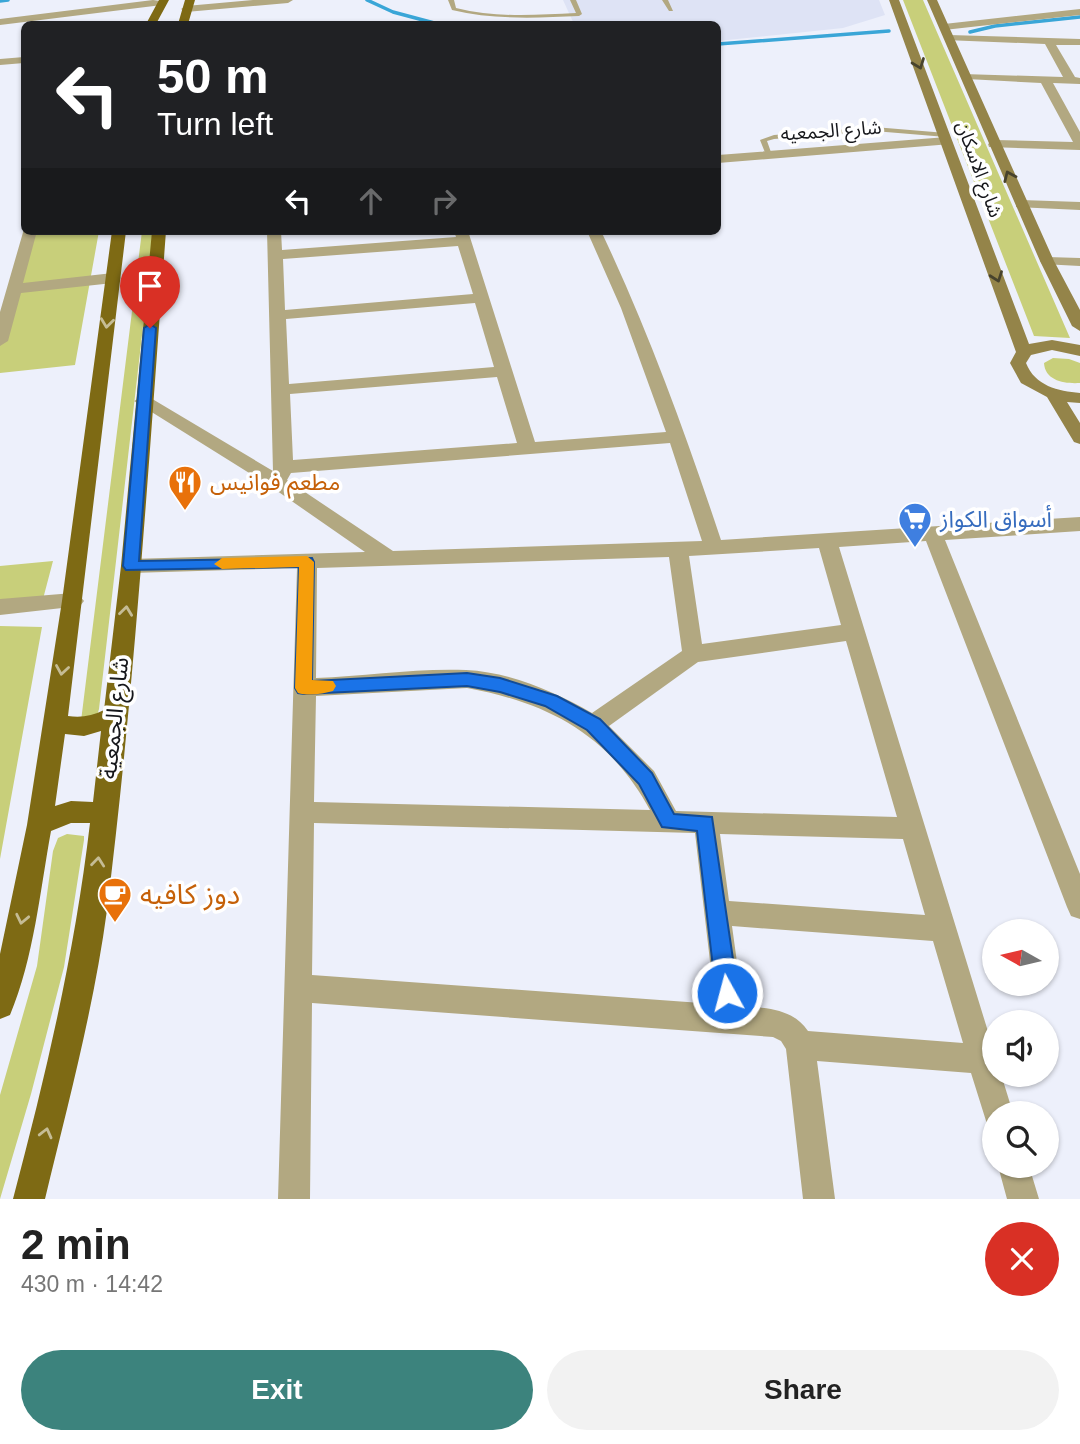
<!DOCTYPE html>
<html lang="en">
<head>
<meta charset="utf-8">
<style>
  :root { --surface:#fff; --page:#f2f2f2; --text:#222; --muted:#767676; --accent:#3c837d }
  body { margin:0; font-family:Arial,"Noto Sans Arabic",sans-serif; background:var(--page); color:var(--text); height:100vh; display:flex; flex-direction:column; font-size:26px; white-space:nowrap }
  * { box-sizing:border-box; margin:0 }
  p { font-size:23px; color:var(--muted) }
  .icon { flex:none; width:38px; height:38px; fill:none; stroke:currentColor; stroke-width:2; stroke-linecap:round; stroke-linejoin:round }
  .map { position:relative; height:1199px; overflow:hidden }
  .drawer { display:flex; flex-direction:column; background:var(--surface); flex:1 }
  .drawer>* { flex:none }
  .top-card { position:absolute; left:21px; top:21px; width:700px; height:214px; border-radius:10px; box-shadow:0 2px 5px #0004; background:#202124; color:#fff; overflow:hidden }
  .needle { width:46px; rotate:278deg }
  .controls { position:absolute; left:982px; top:919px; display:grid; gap:14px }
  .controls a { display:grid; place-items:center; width:77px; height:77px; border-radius:50%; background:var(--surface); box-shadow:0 2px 5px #0004; font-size:35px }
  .pin { position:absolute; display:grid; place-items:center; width:60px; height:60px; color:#fff; margin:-72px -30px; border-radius:50% 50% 50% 0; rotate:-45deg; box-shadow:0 0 7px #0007 }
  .pin .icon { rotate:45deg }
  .me { position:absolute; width:77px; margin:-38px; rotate:353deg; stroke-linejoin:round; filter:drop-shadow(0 0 5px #0008) }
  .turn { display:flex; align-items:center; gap:24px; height:147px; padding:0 21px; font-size:32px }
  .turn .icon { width:91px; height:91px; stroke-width:2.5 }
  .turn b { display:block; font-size:49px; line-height:60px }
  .lanes { display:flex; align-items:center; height:66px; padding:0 21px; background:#0003; justify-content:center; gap:35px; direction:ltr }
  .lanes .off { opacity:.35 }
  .round { display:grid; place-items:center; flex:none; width:74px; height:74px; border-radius:37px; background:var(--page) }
  .head { display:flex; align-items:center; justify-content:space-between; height:119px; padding:0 21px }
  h1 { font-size:42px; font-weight:600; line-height:52px }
  .action { display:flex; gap:14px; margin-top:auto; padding:14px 21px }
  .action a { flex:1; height:80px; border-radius:42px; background:var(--accent); color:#fff; font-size:28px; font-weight:600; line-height:80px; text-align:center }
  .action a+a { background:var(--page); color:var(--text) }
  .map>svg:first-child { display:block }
  .built { fill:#dee3f5 }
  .green { fill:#c8cf7a }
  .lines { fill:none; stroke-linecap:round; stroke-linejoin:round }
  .stream { stroke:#3aa6d7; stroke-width:3.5 }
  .service { fill:#b2a881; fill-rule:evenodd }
  .minor { fill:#b2a881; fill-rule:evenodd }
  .tertiary { fill:#b2a881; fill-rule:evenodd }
  .secondary { fill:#948449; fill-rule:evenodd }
  .primary { fill:#7e6a14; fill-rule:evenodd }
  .oneway { stroke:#48432d }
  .oneway2 { stroke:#c5bc95 }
  .route { fill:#1a73e8; stroke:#114b97; stroke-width:2 }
  .slow { fill:#f59e0b }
  .labels { text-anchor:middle; stroke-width:7; stroke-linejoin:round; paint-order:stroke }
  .far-street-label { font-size:19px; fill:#16171b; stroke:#fff }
  .food-label { font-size:23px; fill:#c56008; stroke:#fff; text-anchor:start }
  .shop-label { font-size:23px; fill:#366cbe; stroke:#fff; text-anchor:start }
  .street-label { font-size:23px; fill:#16171b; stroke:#fff }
  .near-food-label { font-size:28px; fill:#c56008; stroke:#fff; text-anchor:start }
</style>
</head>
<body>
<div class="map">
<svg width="1080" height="1199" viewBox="0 0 1080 1199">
  <rect width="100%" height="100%" fill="#edf0fb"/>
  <path class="built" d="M563,0H879L885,15L843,28L718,41V24H574Z"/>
  <path class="green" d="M903,0H923L1070,338L1034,336Z
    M27,231H99L75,365L0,373V334Z
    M142,231H154L99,709L97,716L81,721Z
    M1053,358L1069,359L1080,363V383C1065,384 1045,381 1044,363Z
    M53,561L43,599L0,603V566Z
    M0,626L42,627L0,859Z
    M67,834L84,836V840L64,967L31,1094L0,1199V1095L37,966L53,851L58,838Z"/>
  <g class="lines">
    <path class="stream" d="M367,0L393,12L438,24
      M0,1L8,0
      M970,32L995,26L1080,17
      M718,44L889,31"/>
    <path class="service" d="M448,0H454L456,8C496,18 535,15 576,13L570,0H576L582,14L579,16C536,18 494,20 452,10Z
      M662,0H668L673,11H669Z
      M874,127L946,133L949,135L946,137L874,131L774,139L767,141L772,155L769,157L766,155L760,140L774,135Z"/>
    <path class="minor" d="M253,0H293L288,3L186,12L181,9L186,6Z
      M1080,9V15L944,30L939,27L944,24Z
      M949,35L1080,39V45H1056L1075,77L1080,78V84L1053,83L1080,132V150L989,147L988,144L994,140L1073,142L1041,83L967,79L961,76L963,74L1063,77L1045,44L945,40V36Z
      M24,57V63L0,65V59Z
      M947,137L951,138V144L718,163V155Z
      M1021,200L1080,202V210L1016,207V201Z
      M24,229V231H37L23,283L113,273L121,278L113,283L21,293L8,341L0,346V312Z
      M267,231H281L282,250L456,237L454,231H468L535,442L666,432L621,308L587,231H601C649,332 686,435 721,540L1080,517V531L945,540L1080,874V919L1071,916L1067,907L926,541L839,547L994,1051V1074H1001L1013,1113H994V1126L987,1124L971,1073L817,1061L835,1199H803L786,1049L781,1041L773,1037L312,1003L310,1199H278L297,568L131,573L124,571L121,566L124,561L131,559L365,552L270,486L134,401L143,396L149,397L273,471ZM458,246L473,294L285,310L283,259ZM475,303L494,367L289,384L286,319ZM497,377L517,443L293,460L290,394ZM670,443L702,541L393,551L287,480L291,473ZM819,548L841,625L702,644L689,556ZM669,557L682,651L592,713C555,692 510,672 466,670C417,668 365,676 316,678L317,568ZM846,641L897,817L676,811L654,771L609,726L698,662ZM467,688C549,703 609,735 650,810L314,802L316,696ZM314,823L695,833L715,1004L312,975ZM720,834L903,839L925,915L729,901ZM732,926L933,941L963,1043L808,1031C793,1009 768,1008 743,1006Z
      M1047,257L1080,258V266L1042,264L1040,261L1042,258Z
      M73,593L80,596L84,601L80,606L0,615V599Z
      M998,1166H1029L1039,1199H1007Z"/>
    <path class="tertiary" d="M153,0L167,2L162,5L0,25V19Z"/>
    <path class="secondary" d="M889,0H899L1029,344L1052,340L1080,345V356L1052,350L1031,355L1026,363C1035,386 1058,391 1080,393V403L1067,402L1080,423V444L1074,442L1047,397L1021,383L1010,363L1016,352Z
      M927,0H937L1054,261L1080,310V331L1072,326L1040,261Z"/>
    <path class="primary" d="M159,0H169L156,24H146Z
      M185,0H195L188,24H178Z
      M112,231H126L68,716C81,718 92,716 104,710L121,566L152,231H166C149,457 135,685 107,910C94,1007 68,1104 45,1199H13C46,1074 75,952 90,823H71L51,831C40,891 34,958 10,1015L0,1019V954L27,825L62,601ZM101,731L93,802L71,801L55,806L65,734L84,736Z"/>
  </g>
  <defs><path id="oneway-chevron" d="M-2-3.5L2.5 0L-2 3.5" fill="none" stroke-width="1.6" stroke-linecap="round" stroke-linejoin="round" transform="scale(1.75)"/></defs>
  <g class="oneway">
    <use href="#oneway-chevron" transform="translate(919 64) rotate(69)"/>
    <use href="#oneway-chevron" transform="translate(1009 176) rotate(-114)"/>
    <use href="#oneway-chevron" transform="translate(997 277) rotate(70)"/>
  </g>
  <g class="oneway2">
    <use href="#oneway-chevron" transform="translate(107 323) rotate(97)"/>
    <use href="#oneway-chevron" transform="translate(126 611) rotate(-83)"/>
    <use href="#oneway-chevron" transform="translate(62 670) rotate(99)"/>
    <use href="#oneway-chevron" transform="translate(98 862) rotate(-84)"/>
    <use href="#oneway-chevron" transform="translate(22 919) rotate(102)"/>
    <use href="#oneway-chevron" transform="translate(46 1133) rotate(-76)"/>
  </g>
  <path class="route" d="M150,324L156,328L139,561L312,558L314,562L312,681L467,673L500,678L557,696L600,719L652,773L674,814L712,817L738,993L735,1001L727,1004L720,1001L716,993L697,831L662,827L639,784L587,730L545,706L500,692L467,686L304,694L298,693L295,688L299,567L126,570L123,566L144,328Z"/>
  <path class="slow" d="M307,556L314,562L312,680L333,681L336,686L333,691C323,694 308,696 298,693L295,688L299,567L222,569L214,564L222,558Z"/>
  <defs>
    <symbol id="restaurant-pin" viewBox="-11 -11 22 30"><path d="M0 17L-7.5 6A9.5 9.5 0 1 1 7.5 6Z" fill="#e8710a" stroke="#fff"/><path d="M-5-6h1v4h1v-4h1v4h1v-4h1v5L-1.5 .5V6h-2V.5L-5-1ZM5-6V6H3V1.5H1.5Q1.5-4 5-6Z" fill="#fff"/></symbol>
    <symbol id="supermarket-pin" viewBox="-11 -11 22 30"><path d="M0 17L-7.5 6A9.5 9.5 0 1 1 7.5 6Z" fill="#3f7fe0" stroke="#fff"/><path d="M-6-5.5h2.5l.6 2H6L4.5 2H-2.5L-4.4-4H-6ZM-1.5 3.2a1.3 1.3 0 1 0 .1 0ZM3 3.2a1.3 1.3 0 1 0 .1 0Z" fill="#fff"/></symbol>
    <symbol id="cafe-pin" viewBox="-11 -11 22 30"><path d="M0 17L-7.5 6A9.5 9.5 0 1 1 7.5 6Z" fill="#e8710a" stroke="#fff"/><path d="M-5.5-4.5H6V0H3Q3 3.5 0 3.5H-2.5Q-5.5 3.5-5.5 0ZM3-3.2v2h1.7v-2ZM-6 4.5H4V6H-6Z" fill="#fff"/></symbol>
  </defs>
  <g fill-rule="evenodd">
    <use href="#restaurant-pin" x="166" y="463" width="38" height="52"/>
    <use href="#supermarket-pin" x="896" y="500" width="38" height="52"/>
    <use href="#cafe-pin" x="96" y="875" width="38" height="52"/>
  </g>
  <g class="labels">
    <g class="far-street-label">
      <text transform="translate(831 130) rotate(-4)" y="7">شارع الجمعيه</text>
      <text transform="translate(980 169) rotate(70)" y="7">شارع الاسكان</text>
    </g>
    <g class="food-label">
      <text x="210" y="490">مطعم فوانيس</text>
    </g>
    <g class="shop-label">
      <text x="940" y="527">أسواق الكواز</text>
    </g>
    <g class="street-label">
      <text transform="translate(114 718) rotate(-84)" y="8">شارع الجمعية</text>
    </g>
    <g class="near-food-label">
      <text x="140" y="904">دوز كافيه</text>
    </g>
  </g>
</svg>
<div class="controls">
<a><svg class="needle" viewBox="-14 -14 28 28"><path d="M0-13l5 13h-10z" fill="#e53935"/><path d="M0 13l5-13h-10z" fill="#767676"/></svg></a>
<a><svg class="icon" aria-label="sound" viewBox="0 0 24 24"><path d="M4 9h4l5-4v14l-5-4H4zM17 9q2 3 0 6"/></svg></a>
<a><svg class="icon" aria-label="search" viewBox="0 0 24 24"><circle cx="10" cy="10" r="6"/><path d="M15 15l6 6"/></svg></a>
</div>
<div class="pin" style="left:150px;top:328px;background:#d93025"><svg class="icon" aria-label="arrive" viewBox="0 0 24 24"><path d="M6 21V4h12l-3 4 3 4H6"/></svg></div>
<svg class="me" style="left:727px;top:993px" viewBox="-20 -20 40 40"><circle r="17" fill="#1a73e8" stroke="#fff" stroke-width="3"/><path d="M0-11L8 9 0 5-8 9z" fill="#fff"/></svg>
<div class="top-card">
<div class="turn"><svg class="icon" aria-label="left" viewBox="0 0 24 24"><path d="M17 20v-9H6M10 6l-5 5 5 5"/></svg><div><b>50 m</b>Turn left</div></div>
<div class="lanes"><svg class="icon" aria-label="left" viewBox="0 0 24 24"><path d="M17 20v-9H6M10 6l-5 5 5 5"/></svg><svg class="icon off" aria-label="ahead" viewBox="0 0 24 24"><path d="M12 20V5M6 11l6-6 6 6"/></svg><svg class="icon off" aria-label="right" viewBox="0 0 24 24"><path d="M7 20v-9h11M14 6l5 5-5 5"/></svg></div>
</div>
</div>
<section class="drawer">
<div class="head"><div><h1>2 min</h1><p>430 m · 14:42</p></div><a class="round" style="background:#d93025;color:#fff"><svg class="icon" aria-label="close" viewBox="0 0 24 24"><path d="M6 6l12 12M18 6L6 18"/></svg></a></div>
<div class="action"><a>Exit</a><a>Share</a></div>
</section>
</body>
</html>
